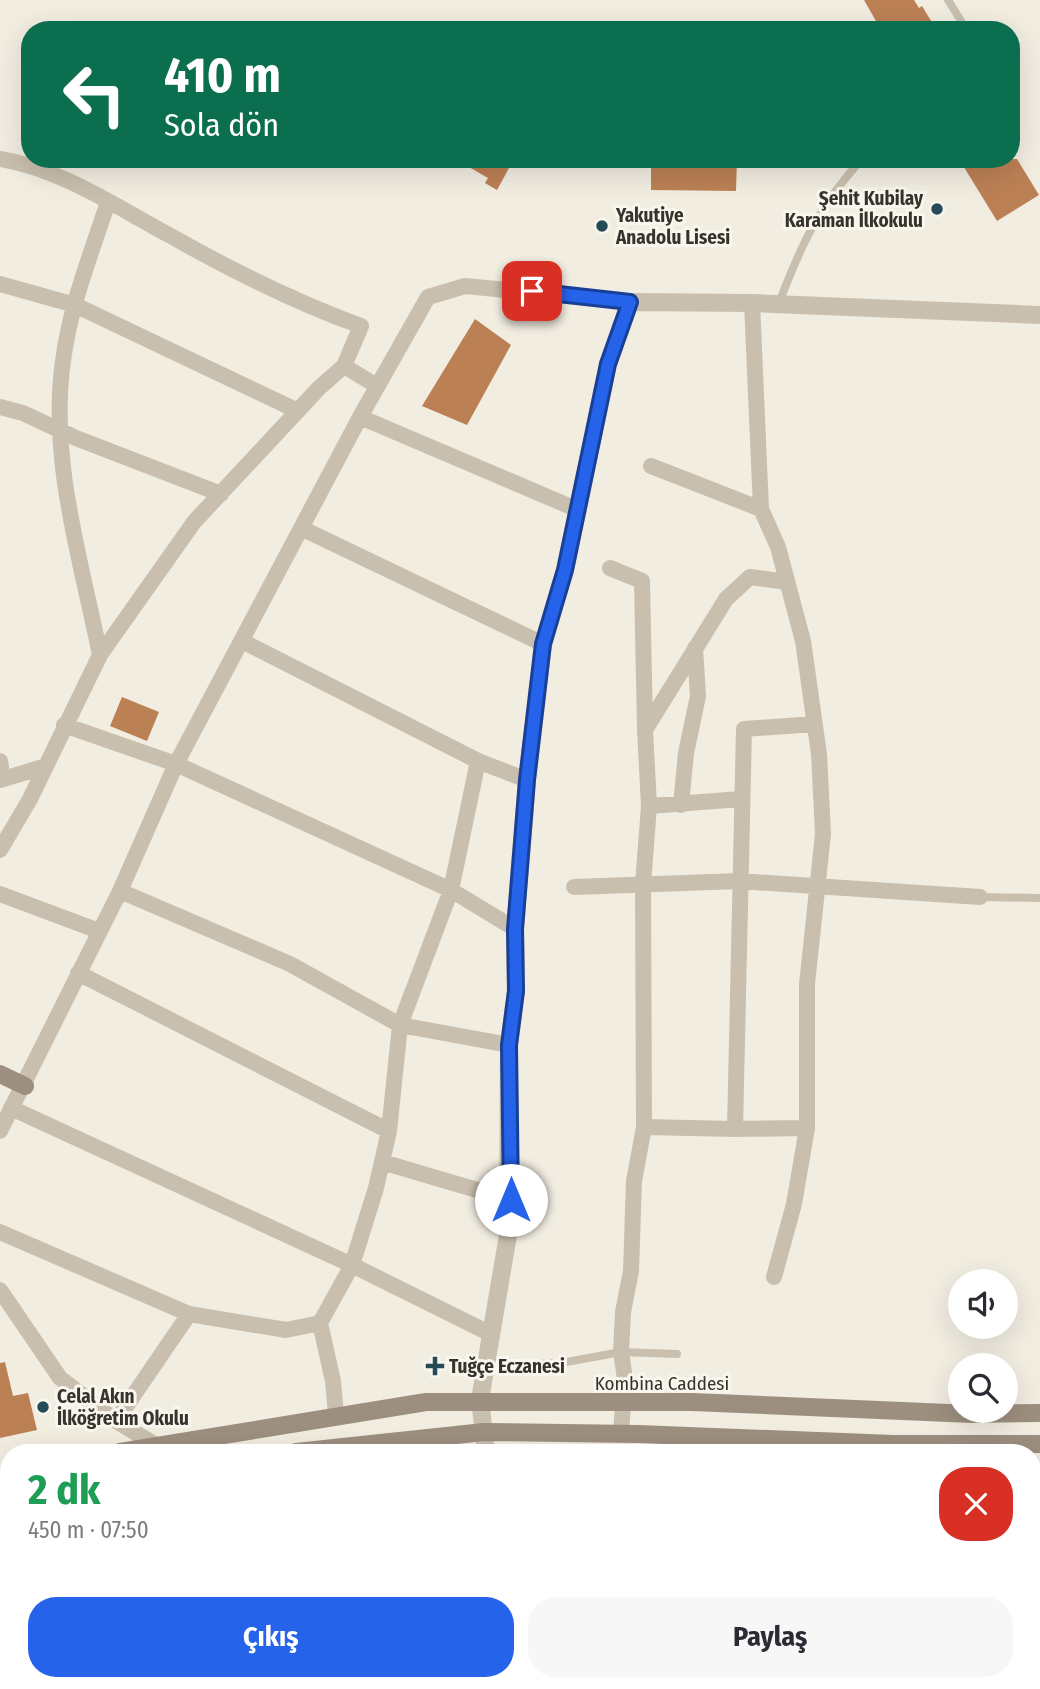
<!DOCTYPE html>
<html lang="tr">
<head>
<meta charset="utf-8">
<style>
  :root { --surface:#fff; --page:#f7f7f7; --text:#2b2b33; --muted:#7c7c81; --accent:#2563eb }
  body { margin:0; font-family:"Fira Sans Condensed",sans-serif; background:var(--page); color:var(--text); height:100vh; display:flex; flex-direction:column; font-size:26px; white-space:nowrap }
  * { box-sizing:border-box; margin:0 }
  p { font-size:23px; color:var(--muted) }
  .icon { flex:none; width:38px; height:38px; fill:none; stroke:currentColor; stroke-width:2; stroke-linecap:round; stroke-linejoin:round }
  .map { position:relative; flex:1; overflow:hidden }
  .drawer { position:absolute; left:0px; top:1444px; width:1041px; height:247px; display:flex; flex-direction:column; background:var(--surface); border-radius:28px 28px 0 0; box-shadow:0 7px 28px #0002 }
  .drawer>* { flex:none }
  .banner { position:absolute; left:21px; top:21px; width:999px; height:147px; border-radius:28px; box-shadow:0 7px 28px #0002; background:#0b6e4f; color:#fff; overflow:hidden }
  .buttons { position:absolute; left:948px; top:1269px; display:grid; gap:14px }
  .buttons a { display:grid; place-items:center; width:70px; height:70px; border-radius:50%; background:var(--surface); box-shadow:0 7px 28px #0002; font-size:35px }
  .pin { position:absolute; display:grid; place-items:center; width:60px; height:60px; color:#fff; margin:-30px; border-radius:14px; box-shadow:0 4px 10px #0006 }
  .me { position:absolute; width:77px; margin:-38px; rotate:0deg; stroke-linejoin:round; filter:drop-shadow(0 0 5px #0008) }
  .turn { display:flex; align-items:center; gap:24px; height:147px; padding:0 28px; font-size:32px }
  .turn .icon { width:91px; height:91px; stroke-width:2.5 }
  .turn b { display:block; font-size:49px; line-height:60px }
  .round { display:grid; place-items:center; flex:none; width:74px; height:74px; border-radius:28px; background:var(--page) }
  .summary { display:flex; align-items:center; justify-content:space-between; height:119px; padding:0 28px }
  h1 { font-size:42px; font-weight:700; line-height:52px; color:#1e9e55 }
  .cta { display:flex; gap:14px; margin-top:auto; padding:14px 28px }
  .cta a { flex:1; height:80px; border-radius:28px; background:var(--accent); color:#fff; font-size:28px; font-weight:700; line-height:80px; text-align:center }
  .cta a+a { background:var(--page); color:var(--text) }
  .map>svg:first-child { display:block }
  .building { fill:#bc8055 }
  .lines { fill:none; stroke-linecap:round; stroke-linejoin:round }
  .service { stroke:#c9bfae; stroke-width:8 }
  .minor { stroke:#c9bfae; stroke-width:16 }
  .tertiary { stroke:#c9bfae; stroke-width:18 }
  .secondary { stroke:#9d8f7f; stroke-width:18 }
  .route-casing { stroke:#184099; stroke-width:18 }
  .route { stroke:#2563eb; stroke-width:12 }
  .poi-dot { fill:#244b57; stroke:#f9f6ee; stroke-width:2.5 }
  .labels { text-anchor:middle; stroke-width:6; stroke-linejoin:round; paint-order:stroke }
  .poi-label { font-size:19px; font-weight:bold; fill:#38322c; stroke:#f9f6ee; text-anchor:start }
  .street-label { font-size:19px; fill:#38322c; stroke:#f9f6ee }
</style>
</head>
<body>
<div class="map">
<svg width="1040" height="1689" viewBox="0 0 1040 1689">
  <rect width="100%" height="100%" fill="#f2ede1"/>
  <path class="building" d="M864,0H914L919,8L922,6L933,24L923,30H881Z
    M455,159H514L497,190L485,183L488,178Z
    M651,159H737L736,191L651,190Z
    M959,159H1017L1039,195L997,221Z
    M475,319L511,345L467,425L422,406Z
    M122,697L159,712L147,741L110,726Z
    M5,1362L13,1396L28,1393L37,1430L0,1438V1363Z"/>
  <g class="lines">
    <path class="service" d="M948,0L961,21L958,30
      M779,303C801,245 819,206 862,159
      M980,897L1040,898
      M502,1365L561,1363L621,1352L677,1354"/>
    <path class="minor" d="M0,159C61,169 115,206 169,235C231,270 294,302 361,326L344,366
      M108,202C91,254 70,306 63,361C49,459 81,560 100,655L194,522L319,388L344,366L377,386
      M0,284L75,305L298,411
      M752,303L761,509L778,547L803,641L819,754L823,834L807,984V1128L735,1129L744,729L815,724
      M0,407L23,413L76,438L221,494
      M360,417L576,509
      M651,466L761,509
      M301,528L543,644
      M610,568L642,581L645,729
      M242,641L478,761L527,780
      M64,725L176,764L451,890L515,929
      M0,761L3,779
      M478,761L451,890L400,1025L509,1045
      M0,780L46,766
      M681,805L686,753L698,696L695,648
      M649,806L741,799
      M0,850L30,799L100,655
      M574,887L739,881L980,897
      M0,894L99,931
      M78,973L389,1131
      M11,1108L352,1265L491,1334
      M644,1127L735,1129
      M0,1131L120,891L176,764L360,417L428,297L465,286L630,302
      M382,1162L511,1200
      M0,1232L189,1314L286,1330L320,1323L352,1265L376,1188L389,1131L400,1025L290,964L120,891
      M774,1277L794,1204L807,1128
      M0,1290L60,1378L116,1421L156,1445
      M320,1323L333,1381L336,1415
      M116,1421L189,1314
      M621,1433L625,1379L621,1352L623,1312L631,1271L634,1181L644,1127L643,884L649,806L645,730L726,599L750,577L787,582
      M1032,1638H1040
      M742,1682L743,1689
      M1022,1682L1023,1689
      M418,1688L443,1682"/>
    <path class="tertiary" d="M486,1452L480,1400L508,1235L509,1045L516,991L515,929L527,780L543,644L565,570L608,364L630,302L752,303L1040,315
      M0,1604L9,1616
      M0,1636L9,1646
      M40,1682L46,1689
      M58,1682L64,1689
      M522,1682L523,1689"/>
    <path class="secondary" d="M0,1074L25,1086
      M120,1452L426,1402H692L972,1414L1040,1413
      M296,1452L484,1432L639,1434L893,1444H1040
      M0,1479L9,1477
      M0,1509L9,1507"/>
  </g>
  <g class="lines">
    <defs>
      <path id="route" d="M511,1200L509,1045L516,991L515,929L527,780L543,644L565,570L608,364L630,302L532,291"/>
    </defs>
    <use href="#route" class="route-casing"/>
    <use href="#route" class="route"/>
  </g>
  <g class="poi-dot">
    <circle cx="937" cy="209" r="7"/>
    <circle cx="602" cy="226" r="7"/>
    <path d="M431.5 1355.5h7v7h7v7h-7v7h-7v-7h-7v-7h7z"/>
    <circle cx="43" cy="1407" r="7"/>
  </g>
  <g class="labels">
    <g class="poi-label">
      <text x="923" y="205" text-anchor="end">Şehit Kubilay<tspan x="923" dy="22">Karaman İlkokulu</tspan></text>
      <text x="616" y="222">Yakutiye<tspan x="616" dy="22">Anadolu Lisesi</tspan></text>
      <text x="449" y="1373">Tuğçe Eczanesi</text>
      <text x="57" y="1403">Celal Akın<tspan x="57" dy="22">İlköğretim Okulu</tspan></text>
    </g>
    <g class="street-label">
      <text x="662" y="1390">Kombina Caddesi</text>
    </g>
  </g>
</svg>
<div class="buttons">
<a><svg class="icon" aria-label="sound" viewBox="0 0 24 24"><path d="M4 9h4l5-4v14l-5-4H4zM17 9q2 3 0 6"/></svg></a>
<a><svg class="icon" aria-label="search" viewBox="0 0 24 24"><circle cx="10" cy="10" r="6"/><path d="M15 15l6 6"/></svg></a>
</div>
<div class="pin" style="left:532px;top:291px;background:#d93025"><svg class="icon" aria-label="arrive" viewBox="0 0 24 24"><path d="M6 21V4h12l-3 4 3 4H6"/></svg></div>
<svg class="me" style="left:511px;top:1200px" viewBox="-20 -20 40 40"><circle r="19" fill="#fff"/><path d="M0-13L10 11 0 6-10 11z" fill="#2563eb"/></svg>
<div class="banner">
<div class="turn"><svg class="icon" aria-label="left" viewBox="0 0 24 24"><path d="M17 20v-9H6M10 6l-5 5 5 5"/></svg><div><b>410 m</b>Sola dön</div></div>
</div>
<section class="drawer">
<div class="summary"><div><h1>2 dk</h1><p>450 m · 07:50</p></div><a class="round" style="background:#d93025;color:#fff"><svg class="icon" aria-label="close" viewBox="0 0 24 24"><path d="M6 6l12 12M18 6L6 18"/></svg></a></div>
<div class="cta"><a>Çıkış</a><a>Paylaş</a></div>
</section>
</div>
</body>
</html>
